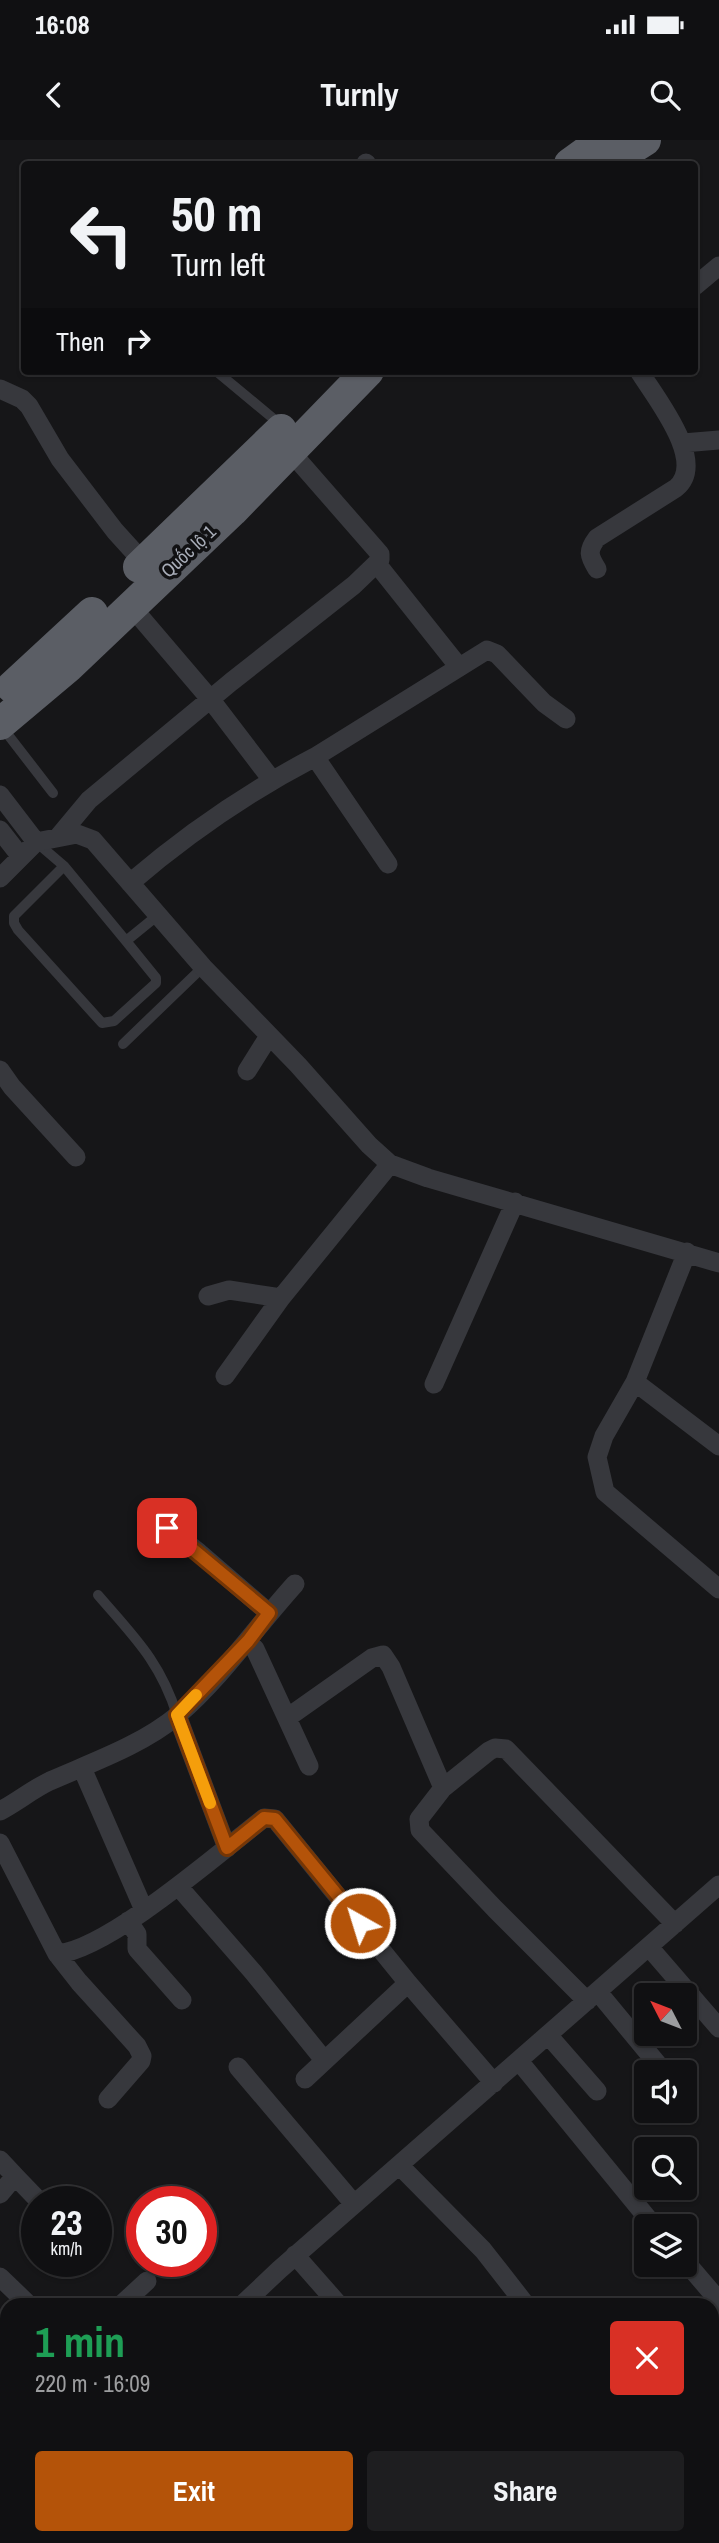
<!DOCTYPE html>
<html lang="en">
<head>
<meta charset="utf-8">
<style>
  :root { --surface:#101012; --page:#1e1e20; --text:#f1f3f6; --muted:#9c9d9f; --line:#303032; --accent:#b45309 }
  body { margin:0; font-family:"Archivo Narrow",sans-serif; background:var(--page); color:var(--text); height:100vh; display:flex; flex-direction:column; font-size:26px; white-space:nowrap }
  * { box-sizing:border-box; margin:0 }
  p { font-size:23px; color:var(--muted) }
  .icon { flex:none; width:38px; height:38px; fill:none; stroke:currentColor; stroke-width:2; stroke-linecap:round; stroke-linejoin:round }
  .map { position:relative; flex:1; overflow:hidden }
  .sheet { position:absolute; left:0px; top:2158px; width:719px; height:247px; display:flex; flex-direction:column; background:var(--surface); border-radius:21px 21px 0 0; box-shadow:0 2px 5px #0004,0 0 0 2px var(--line) }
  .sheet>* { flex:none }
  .banner { position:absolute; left:21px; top:21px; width:677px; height:214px; border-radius:7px; box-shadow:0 2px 5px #0004,0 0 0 2px var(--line); background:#101012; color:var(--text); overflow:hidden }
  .needle { width:46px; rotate:312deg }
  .controls { position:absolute; left:634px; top:1843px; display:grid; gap:14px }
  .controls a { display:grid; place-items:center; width:63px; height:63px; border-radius:7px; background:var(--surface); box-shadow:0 2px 5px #0004,0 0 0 2px var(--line); font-size:35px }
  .speed { position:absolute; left:21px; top:2046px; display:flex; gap:14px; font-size:35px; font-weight:700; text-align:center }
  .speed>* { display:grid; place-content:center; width:91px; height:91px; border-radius:50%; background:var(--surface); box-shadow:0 2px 5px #0004,0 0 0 2px var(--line); line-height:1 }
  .speed small { font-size:18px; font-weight:400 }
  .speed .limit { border:10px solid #d22; background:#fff; color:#111 }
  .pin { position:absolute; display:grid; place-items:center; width:60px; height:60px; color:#fff; margin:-30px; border-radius:14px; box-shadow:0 4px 10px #0006 }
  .me { position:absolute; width:77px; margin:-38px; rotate:321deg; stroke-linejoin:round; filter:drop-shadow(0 0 5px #0008) }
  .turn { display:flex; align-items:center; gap:24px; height:147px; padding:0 35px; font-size:32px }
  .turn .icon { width:91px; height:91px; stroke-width:2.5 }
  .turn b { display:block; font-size:49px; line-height:60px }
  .then { display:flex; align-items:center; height:66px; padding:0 35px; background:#0003; gap:14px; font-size:26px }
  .round { display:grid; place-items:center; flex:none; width:74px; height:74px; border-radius:7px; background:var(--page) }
  .headline { display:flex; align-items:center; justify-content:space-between; height:119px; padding:0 35px }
  h1 { font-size:42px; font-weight:700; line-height:52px; color:#1e9e55 }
  .cta { display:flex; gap:14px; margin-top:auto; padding:14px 35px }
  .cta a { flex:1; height:80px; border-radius:7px; background:var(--accent); color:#fff; font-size:28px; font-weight:700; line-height:80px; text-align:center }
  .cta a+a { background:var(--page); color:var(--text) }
  .status { display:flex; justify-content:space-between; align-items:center; height:49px; padding:0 35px; background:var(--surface); direction:ltr }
  .status svg { height:19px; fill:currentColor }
  header { display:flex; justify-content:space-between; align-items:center; height:91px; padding:0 35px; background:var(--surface); font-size:32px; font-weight:700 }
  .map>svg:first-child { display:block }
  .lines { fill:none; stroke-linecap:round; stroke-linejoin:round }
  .service { stroke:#37383d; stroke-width:10 }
  .minor { stroke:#37383d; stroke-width:19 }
  .trunk { stroke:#5b5e65; stroke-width:32 }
  .route-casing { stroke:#753606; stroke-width:18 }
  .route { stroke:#b45309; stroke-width:12 }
  .slow { stroke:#f59e0b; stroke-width:12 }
  .labels { text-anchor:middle; stroke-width:7; stroke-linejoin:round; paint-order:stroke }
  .street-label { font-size:19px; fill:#a8adb8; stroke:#111113 }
</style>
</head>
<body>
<div class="status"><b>16:08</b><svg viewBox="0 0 49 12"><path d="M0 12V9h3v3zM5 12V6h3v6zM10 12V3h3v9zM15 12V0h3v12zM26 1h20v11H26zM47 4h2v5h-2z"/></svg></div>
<header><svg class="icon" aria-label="back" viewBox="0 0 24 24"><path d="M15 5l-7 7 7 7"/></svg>Turnly<svg class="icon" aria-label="search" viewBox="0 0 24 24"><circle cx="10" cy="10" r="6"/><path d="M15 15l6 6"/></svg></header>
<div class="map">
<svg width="719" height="2403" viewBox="0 0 719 2403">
  <rect width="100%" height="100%" fill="#161618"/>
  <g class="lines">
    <path class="service" d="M216,231L281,285
      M2,587L53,653
      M36,702L64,726L126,801L158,775
      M64,726L14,776V783L18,790L102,883L114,881L156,843V838L126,801
      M123,904L203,827
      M98,1455C134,1497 160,1521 177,1575"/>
    <path class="minor" d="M366,23L367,24
      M695,146L719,126
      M0,249L22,259L29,266L60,319L115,391L144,423
      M683,303L719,300
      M377,424L459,527
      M597,429C589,416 587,411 597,398L676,348C708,322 655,257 639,231
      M130,465L211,560L272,640
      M315,617L487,510L497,514L544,563L566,579
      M0,655L36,702L0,738
      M0,690L21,717
      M59,696L89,660L231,542L354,445L380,420V414L290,311
      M36,702L77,694L93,700L203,827L298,925L369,1005L390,1024L428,1038L719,1123
      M130,743C187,694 248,652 315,617L388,724
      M0,930L12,947L76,1017
      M247,931L269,896
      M687,1112L635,1242L604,1296L597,1317L605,1352L719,1449
      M208,1156L229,1150L281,1158L390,1024
      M225,1236L281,1158
      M635,1242L719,1306
      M434,1244L515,1062
      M152,1376L197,1411L269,1473
      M248,1501L255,1509L309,1626
      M177,1575L227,1708
      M287,1578L372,1518L383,1515L391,1527L443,1648
      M82,1628L144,1770
      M0,1671C17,1662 33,1649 50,1641C93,1622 142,1605 178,1575C222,1537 256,1487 295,1444
      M0,1703L57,1814C108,1810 220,1712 264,1678L275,1679L408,1843L305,1939
      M178,1746L253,1832L324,1920
      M128,1781L137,1794V1809L182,1860
      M649,1807L719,1888
      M57,1814L79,1842L137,1906L142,1916L141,1921L108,1959
      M408,1843L494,1943
      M598,1852L660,1927
      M587,1861L495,1769L420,1690L419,1679L443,1648L489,1611L495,1608L506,1609L675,1784
      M548,1895L597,1951
      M519,1921L654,2086
      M238,1927L354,2064
      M0,2020L15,2036L0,2054
      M399,2025L483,2110L526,2165
      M15,2036L40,2062
      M295,2115L339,2165
      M684,2120L719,2161
      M0,2137L29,2165
      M121,2165L147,2141
      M242,2165L279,2130L719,1745
      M712,2271L719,2266
      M0,2389L7,2382
      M275,2398L279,2403
      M658,2398L662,2403
      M213,2403L219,2398
      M548,2403L555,2398"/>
    <path class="trunk" d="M570,24L603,0
      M607,24L645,0
      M139,427L281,290
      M12,547L92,473
      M0,584L69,526L232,371L368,231"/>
  </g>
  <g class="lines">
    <defs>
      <path id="route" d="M167,1388L269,1473L248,1501L177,1575L227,1708L264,1678L275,1679L360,1783"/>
    </defs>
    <use href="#route" class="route-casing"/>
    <use href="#route" class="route"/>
    <path class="slow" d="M196,1555L177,1575L210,1663"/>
  </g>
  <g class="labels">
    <g class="street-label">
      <text transform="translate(188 411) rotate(-43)" y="7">Quốc lộ 1</text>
    </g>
  </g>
</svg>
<div class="controls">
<a><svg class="needle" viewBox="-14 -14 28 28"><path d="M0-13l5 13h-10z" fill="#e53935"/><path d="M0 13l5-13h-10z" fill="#9c9d9f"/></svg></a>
<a><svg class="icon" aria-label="sound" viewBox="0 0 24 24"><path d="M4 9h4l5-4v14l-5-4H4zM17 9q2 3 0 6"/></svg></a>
<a><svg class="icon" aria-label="search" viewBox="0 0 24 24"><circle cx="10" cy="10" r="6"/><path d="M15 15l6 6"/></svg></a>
<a><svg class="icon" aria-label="layers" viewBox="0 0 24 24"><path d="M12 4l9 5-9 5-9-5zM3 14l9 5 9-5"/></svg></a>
</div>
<div class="speed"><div>23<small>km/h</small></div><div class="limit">30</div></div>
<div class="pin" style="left:167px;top:1388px;background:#d93025"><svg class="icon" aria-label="arrive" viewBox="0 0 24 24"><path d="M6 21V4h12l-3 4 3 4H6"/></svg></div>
<svg class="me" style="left:360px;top:1783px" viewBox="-20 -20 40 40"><circle r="17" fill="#b45309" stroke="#fff" stroke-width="3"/><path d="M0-11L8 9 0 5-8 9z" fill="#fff"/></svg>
<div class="banner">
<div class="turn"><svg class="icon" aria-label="left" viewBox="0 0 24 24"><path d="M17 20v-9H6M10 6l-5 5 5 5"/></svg><div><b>50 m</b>Turn left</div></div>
<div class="then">Then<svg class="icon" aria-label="right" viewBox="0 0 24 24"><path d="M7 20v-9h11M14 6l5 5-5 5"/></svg></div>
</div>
<section class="sheet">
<div class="headline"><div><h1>1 min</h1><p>220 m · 16:09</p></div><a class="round" style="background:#d93025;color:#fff"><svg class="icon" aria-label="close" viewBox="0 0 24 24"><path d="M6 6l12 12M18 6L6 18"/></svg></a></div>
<div class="cta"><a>Exit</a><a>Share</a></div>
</section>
</div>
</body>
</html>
